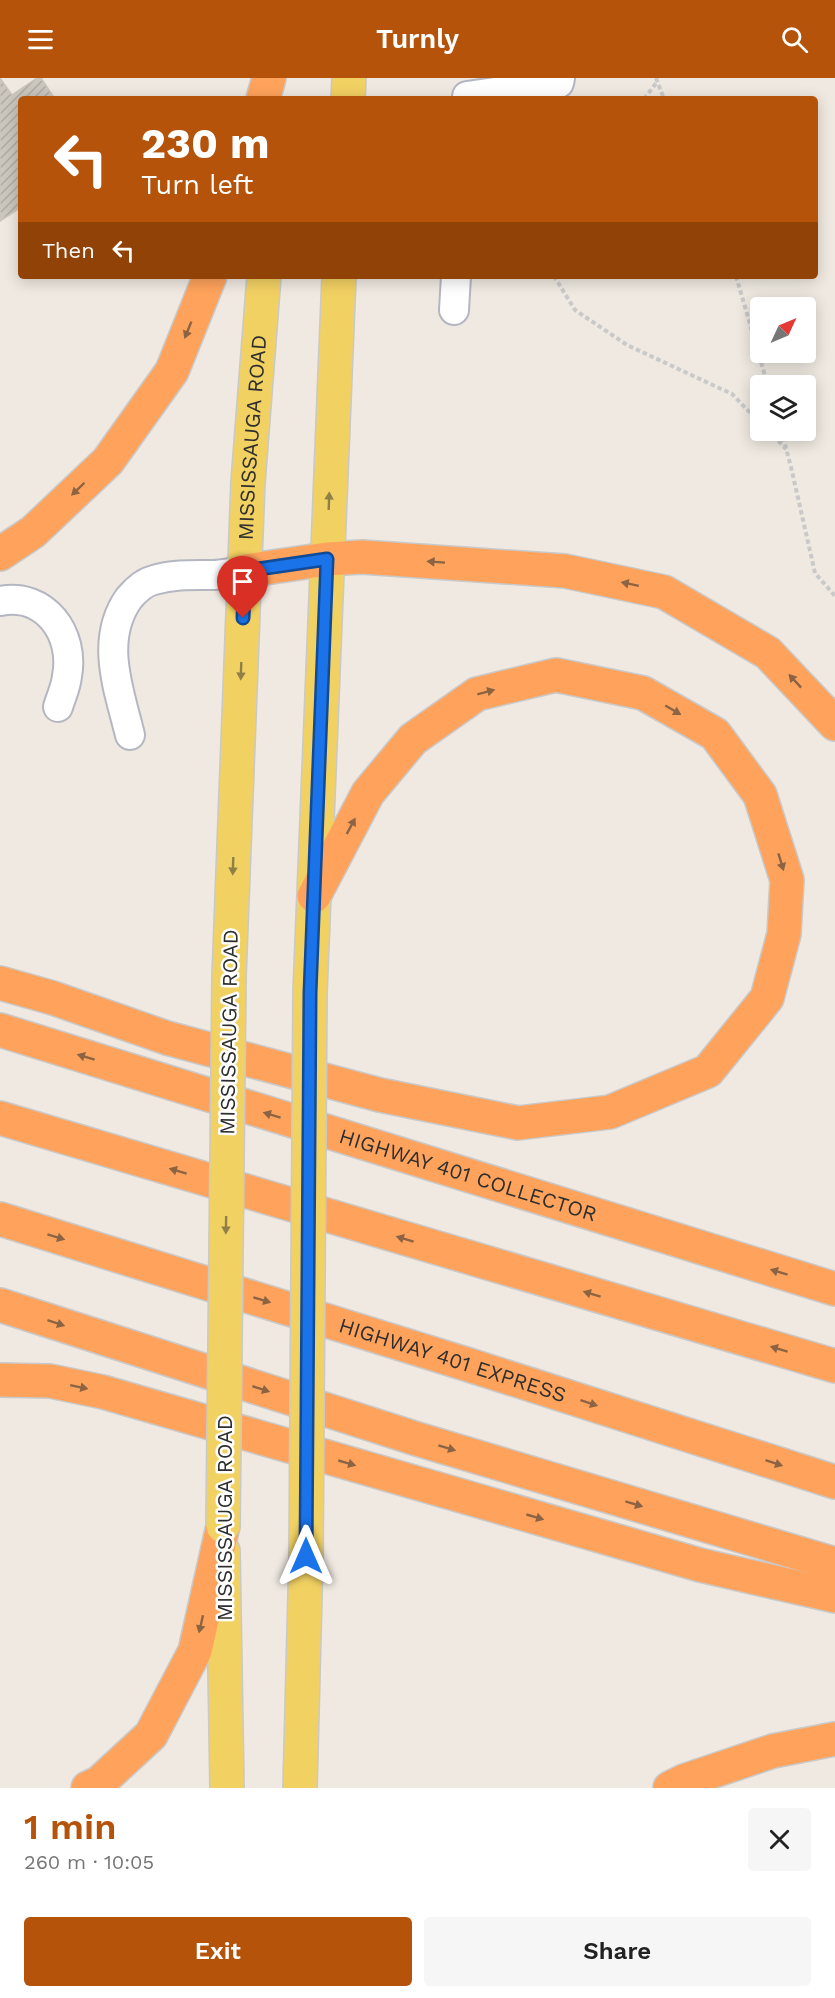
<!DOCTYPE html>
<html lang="en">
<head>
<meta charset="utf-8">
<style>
  :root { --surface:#fff; --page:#f6f6f6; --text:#222; --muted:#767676; --accent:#b45309 }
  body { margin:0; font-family:"Work Sans",sans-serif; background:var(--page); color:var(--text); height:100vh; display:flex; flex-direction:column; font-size:22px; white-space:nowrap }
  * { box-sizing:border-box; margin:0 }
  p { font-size:20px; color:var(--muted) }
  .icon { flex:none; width:33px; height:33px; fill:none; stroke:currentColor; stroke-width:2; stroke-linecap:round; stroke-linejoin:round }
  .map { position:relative; height:1710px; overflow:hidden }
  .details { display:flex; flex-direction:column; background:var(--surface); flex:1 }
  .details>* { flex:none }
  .top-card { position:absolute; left:18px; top:18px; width:800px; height:183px; border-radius:6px; box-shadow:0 3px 15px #0003; background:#b45309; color:#fff; overflow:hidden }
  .needle { width:39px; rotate:46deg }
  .controls { position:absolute; left:750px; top:219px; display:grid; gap:12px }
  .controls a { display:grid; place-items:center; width:66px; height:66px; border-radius:6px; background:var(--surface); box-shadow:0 3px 15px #0003; font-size:30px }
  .pin { position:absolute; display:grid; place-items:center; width:51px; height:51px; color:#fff; margin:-62px -26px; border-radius:50% 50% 50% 0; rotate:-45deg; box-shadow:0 0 6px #0007 }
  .pin .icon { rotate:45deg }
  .me { position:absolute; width:66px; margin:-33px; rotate:0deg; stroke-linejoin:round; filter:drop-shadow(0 0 4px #0008) }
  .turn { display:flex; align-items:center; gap:21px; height:126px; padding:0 24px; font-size:27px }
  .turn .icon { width:78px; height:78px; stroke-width:2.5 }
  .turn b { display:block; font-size:42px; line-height:51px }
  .then { display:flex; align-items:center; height:57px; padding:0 24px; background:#0003; gap:12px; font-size:22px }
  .round { display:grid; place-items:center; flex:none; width:63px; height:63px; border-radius:6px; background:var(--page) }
  .overview { display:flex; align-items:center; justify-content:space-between; height:102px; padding:0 24px }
  h1 { font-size:36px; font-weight:600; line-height:45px; color:var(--accent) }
  .primary-button { display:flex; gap:12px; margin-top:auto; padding:12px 24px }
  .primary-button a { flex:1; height:69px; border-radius:6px; background:var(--accent); color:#fff; font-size:24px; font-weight:600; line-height:69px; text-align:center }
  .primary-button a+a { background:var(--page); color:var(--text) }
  header { display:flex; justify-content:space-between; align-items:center; height:78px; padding:0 24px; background:var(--accent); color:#fff; font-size:27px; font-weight:600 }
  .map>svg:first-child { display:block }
  .building { fill:url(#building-hatch); stroke:#cbc5ba; stroke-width:1.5 }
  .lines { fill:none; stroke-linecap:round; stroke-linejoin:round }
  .minor-casing { stroke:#b4b7c1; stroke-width:32 }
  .major-casing { stroke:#c9c9c9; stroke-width:36 }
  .highway-casing { stroke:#c9c9c9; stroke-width:36 }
  .path { stroke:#c9c9c9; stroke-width:4; stroke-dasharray:4.5 3; stroke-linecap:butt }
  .minor { stroke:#fff; stroke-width:28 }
  .major { stroke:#f2d163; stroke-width:33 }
  .highway { stroke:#ffa35c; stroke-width:33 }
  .major-bridge-casing { stroke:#c9c9c9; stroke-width:36; stroke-linecap:butt }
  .major-bridge { stroke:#f2d163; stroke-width:33 }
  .oneway { fill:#8c6343 }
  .oneway2 { fill:#908048 }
  .route-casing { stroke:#114b97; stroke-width:15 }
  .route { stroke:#1a73e8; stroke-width:10 }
  .labels { text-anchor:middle; stroke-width:5; stroke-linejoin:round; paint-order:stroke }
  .street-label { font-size:21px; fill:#2e2e2e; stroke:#fff }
</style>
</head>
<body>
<header><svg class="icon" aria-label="menu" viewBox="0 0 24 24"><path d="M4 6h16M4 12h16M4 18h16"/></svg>Turnly<svg class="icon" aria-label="search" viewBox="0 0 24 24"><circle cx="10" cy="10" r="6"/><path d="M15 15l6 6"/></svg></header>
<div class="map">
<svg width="835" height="1710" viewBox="0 0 835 1710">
  <defs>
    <pattern id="building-hatch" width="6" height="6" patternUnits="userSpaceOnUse" patternTransform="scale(1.5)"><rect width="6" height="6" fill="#cbc7bf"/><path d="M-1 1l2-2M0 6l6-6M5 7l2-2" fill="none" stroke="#afaba4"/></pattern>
  </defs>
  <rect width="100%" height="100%" fill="#efe9e1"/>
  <path class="building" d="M0,0L12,17L37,0H41L55,21H21V129L0,143Z"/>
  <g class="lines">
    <defs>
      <path id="minor" d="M467,18L559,5L560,0
        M454,232L456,198
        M0,523C45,514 75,556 67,598C66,609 61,619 58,629
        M130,657C119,612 99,562 129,520C135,513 145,504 154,502C174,496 193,497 214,497C224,496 235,494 245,493"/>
      <g id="major">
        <path d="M348,21L349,0"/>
        <path id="s1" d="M229,899L248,404L264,198"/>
        <path d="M310,915L339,198"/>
        <path d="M223,1473L227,1710"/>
        <path d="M300,1710L306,1478"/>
      </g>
      <g id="highway">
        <path d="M263,21L269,0"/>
        <path d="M0,476L33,454L108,383L172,293L210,198"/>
        <path d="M245,493L327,481L362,479L565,493L664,514L768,575L835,646"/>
        <path d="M0,905L53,920L167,960L380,1017L518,1045L610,1034L708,993L767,920L784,856L787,802L760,717L715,656L643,615L556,597L477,616L413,661L368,715L314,818"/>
        <path id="s2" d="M0,952L835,1211"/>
        <path d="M0,1040L835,1288"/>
        <path id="s3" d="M0,1141L469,1287L835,1404"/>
        <path d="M0,1227L417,1361L835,1486"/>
        <path d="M0,1302L50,1303L103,1314L700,1487L835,1518"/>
        <path d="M88,1710L99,1705L151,1657L195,1573L223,1448"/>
        <path d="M670,1710L684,1703L773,1673L835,1661"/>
      </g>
    </defs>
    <use href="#minor" class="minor-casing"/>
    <use href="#major" class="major-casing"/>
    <use href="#highway" class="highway-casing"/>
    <path class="path" d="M656,0L664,21
      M644,21L657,4
      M554,198L575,232L627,267L732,316L760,345
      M736,198L768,308
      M768,352L786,371
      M781,352L791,389L815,495L835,518"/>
    <use href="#minor" class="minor"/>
    <use href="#major" class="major"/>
    <use href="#highway" class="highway"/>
    <defs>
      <path id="major-bridge" d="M223,1448L229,899
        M306,1478L310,915"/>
    </defs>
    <use href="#major-bridge" class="major-bridge-casing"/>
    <use href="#major-bridge" class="major-bridge"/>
  </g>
  <defs><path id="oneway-solid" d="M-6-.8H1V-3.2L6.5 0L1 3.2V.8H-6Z" transform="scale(1.5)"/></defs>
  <g class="oneway">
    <use href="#oneway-solid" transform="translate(188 252) rotate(112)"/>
    <use href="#oneway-solid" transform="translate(78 411) rotate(136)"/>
    <use href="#oneway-solid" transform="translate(436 484) rotate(-176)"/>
    <use href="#oneway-solid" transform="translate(630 506) rotate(-168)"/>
    <use href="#oneway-solid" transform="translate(795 603) rotate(-133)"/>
    <use href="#oneway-solid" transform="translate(486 614) rotate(-15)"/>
    <use href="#oneway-solid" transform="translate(673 632) rotate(30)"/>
    <use href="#oneway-solid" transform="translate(351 748) rotate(-62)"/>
    <use href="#oneway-solid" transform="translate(781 784) rotate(73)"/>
    <use href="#oneway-solid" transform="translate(86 979) rotate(-163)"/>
    <use href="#oneway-solid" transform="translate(272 1037) rotate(-163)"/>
    <use href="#oneway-solid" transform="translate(178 1093) rotate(-163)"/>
    <use href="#oneway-solid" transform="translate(56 1159) rotate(17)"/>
    <use href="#oneway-solid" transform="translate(405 1161) rotate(-163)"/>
    <use href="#oneway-solid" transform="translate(779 1194) rotate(-163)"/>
    <use href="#oneway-solid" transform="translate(592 1216) rotate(-163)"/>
    <use href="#oneway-solid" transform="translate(262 1222) rotate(17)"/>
    <use href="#oneway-solid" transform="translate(56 1245) rotate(18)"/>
    <use href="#oneway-solid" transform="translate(779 1271) rotate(-163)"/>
    <use href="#oneway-solid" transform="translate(79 1309) rotate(12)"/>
    <use href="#oneway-solid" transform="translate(261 1311) rotate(18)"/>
    <use href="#oneway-solid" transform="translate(589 1325) rotate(18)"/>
    <use href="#oneway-solid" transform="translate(447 1370) rotate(17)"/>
    <use href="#oneway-solid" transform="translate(347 1385) rotate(16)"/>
    <use href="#oneway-solid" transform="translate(774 1385) rotate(18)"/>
    <use href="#oneway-solid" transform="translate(634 1426) rotate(17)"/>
    <use href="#oneway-solid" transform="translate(535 1439) rotate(16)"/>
    <use href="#oneway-solid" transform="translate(201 1546) rotate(103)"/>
  </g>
  <g class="oneway2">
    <use href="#oneway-solid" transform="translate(329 423) rotate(-88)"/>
    <use href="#oneway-solid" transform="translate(241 593) rotate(92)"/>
    <use href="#oneway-solid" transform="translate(233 788) rotate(92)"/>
    <use href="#oneway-solid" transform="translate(226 1147) rotate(91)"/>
  </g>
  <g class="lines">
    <defs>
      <path id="route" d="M243,540L245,493L327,481L310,915L306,1478"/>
    </defs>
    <use href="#route" class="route-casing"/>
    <use href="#route" class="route"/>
  </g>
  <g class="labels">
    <g class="street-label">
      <text dy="7" stroke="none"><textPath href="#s1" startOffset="540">MISSISSAUGA ROAD</textPath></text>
      <text transform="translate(229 954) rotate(-89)" y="7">MISSISSAUGA ROAD</text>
      <text dy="7" stroke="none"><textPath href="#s2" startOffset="490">HIGHWAY 401 COLLECTOR</textPath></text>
      <text dy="7" stroke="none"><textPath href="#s3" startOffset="474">HIGHWAY 401 EXPRESS</textPath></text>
      <text transform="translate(225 1440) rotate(-90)" y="7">MISSISSAUGA ROAD</text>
    </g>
  </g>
</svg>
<div class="controls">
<a><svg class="needle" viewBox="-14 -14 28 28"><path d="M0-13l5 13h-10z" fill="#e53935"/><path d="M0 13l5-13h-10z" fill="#767676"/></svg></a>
<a><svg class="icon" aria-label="layers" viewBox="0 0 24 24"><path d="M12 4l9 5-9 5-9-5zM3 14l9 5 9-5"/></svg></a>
</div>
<div class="pin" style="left:243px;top:540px;background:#d93025"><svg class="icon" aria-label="arrive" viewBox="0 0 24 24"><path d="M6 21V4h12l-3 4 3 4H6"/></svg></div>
<svg class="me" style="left:306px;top:1478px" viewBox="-20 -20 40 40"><path d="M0-17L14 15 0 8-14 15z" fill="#1a73e8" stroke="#fff" stroke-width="4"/></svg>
<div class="top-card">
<div class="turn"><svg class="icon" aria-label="left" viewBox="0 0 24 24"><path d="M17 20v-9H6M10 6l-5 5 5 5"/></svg><div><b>230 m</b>Turn left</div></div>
<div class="then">Then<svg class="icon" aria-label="left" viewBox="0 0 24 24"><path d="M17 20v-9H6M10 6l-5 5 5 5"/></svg></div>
</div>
</div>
<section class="details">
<div class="overview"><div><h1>1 min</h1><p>260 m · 10:05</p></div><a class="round"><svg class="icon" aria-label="close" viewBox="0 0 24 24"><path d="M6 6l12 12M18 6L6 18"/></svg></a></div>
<div class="primary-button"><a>Exit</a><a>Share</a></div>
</section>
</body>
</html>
